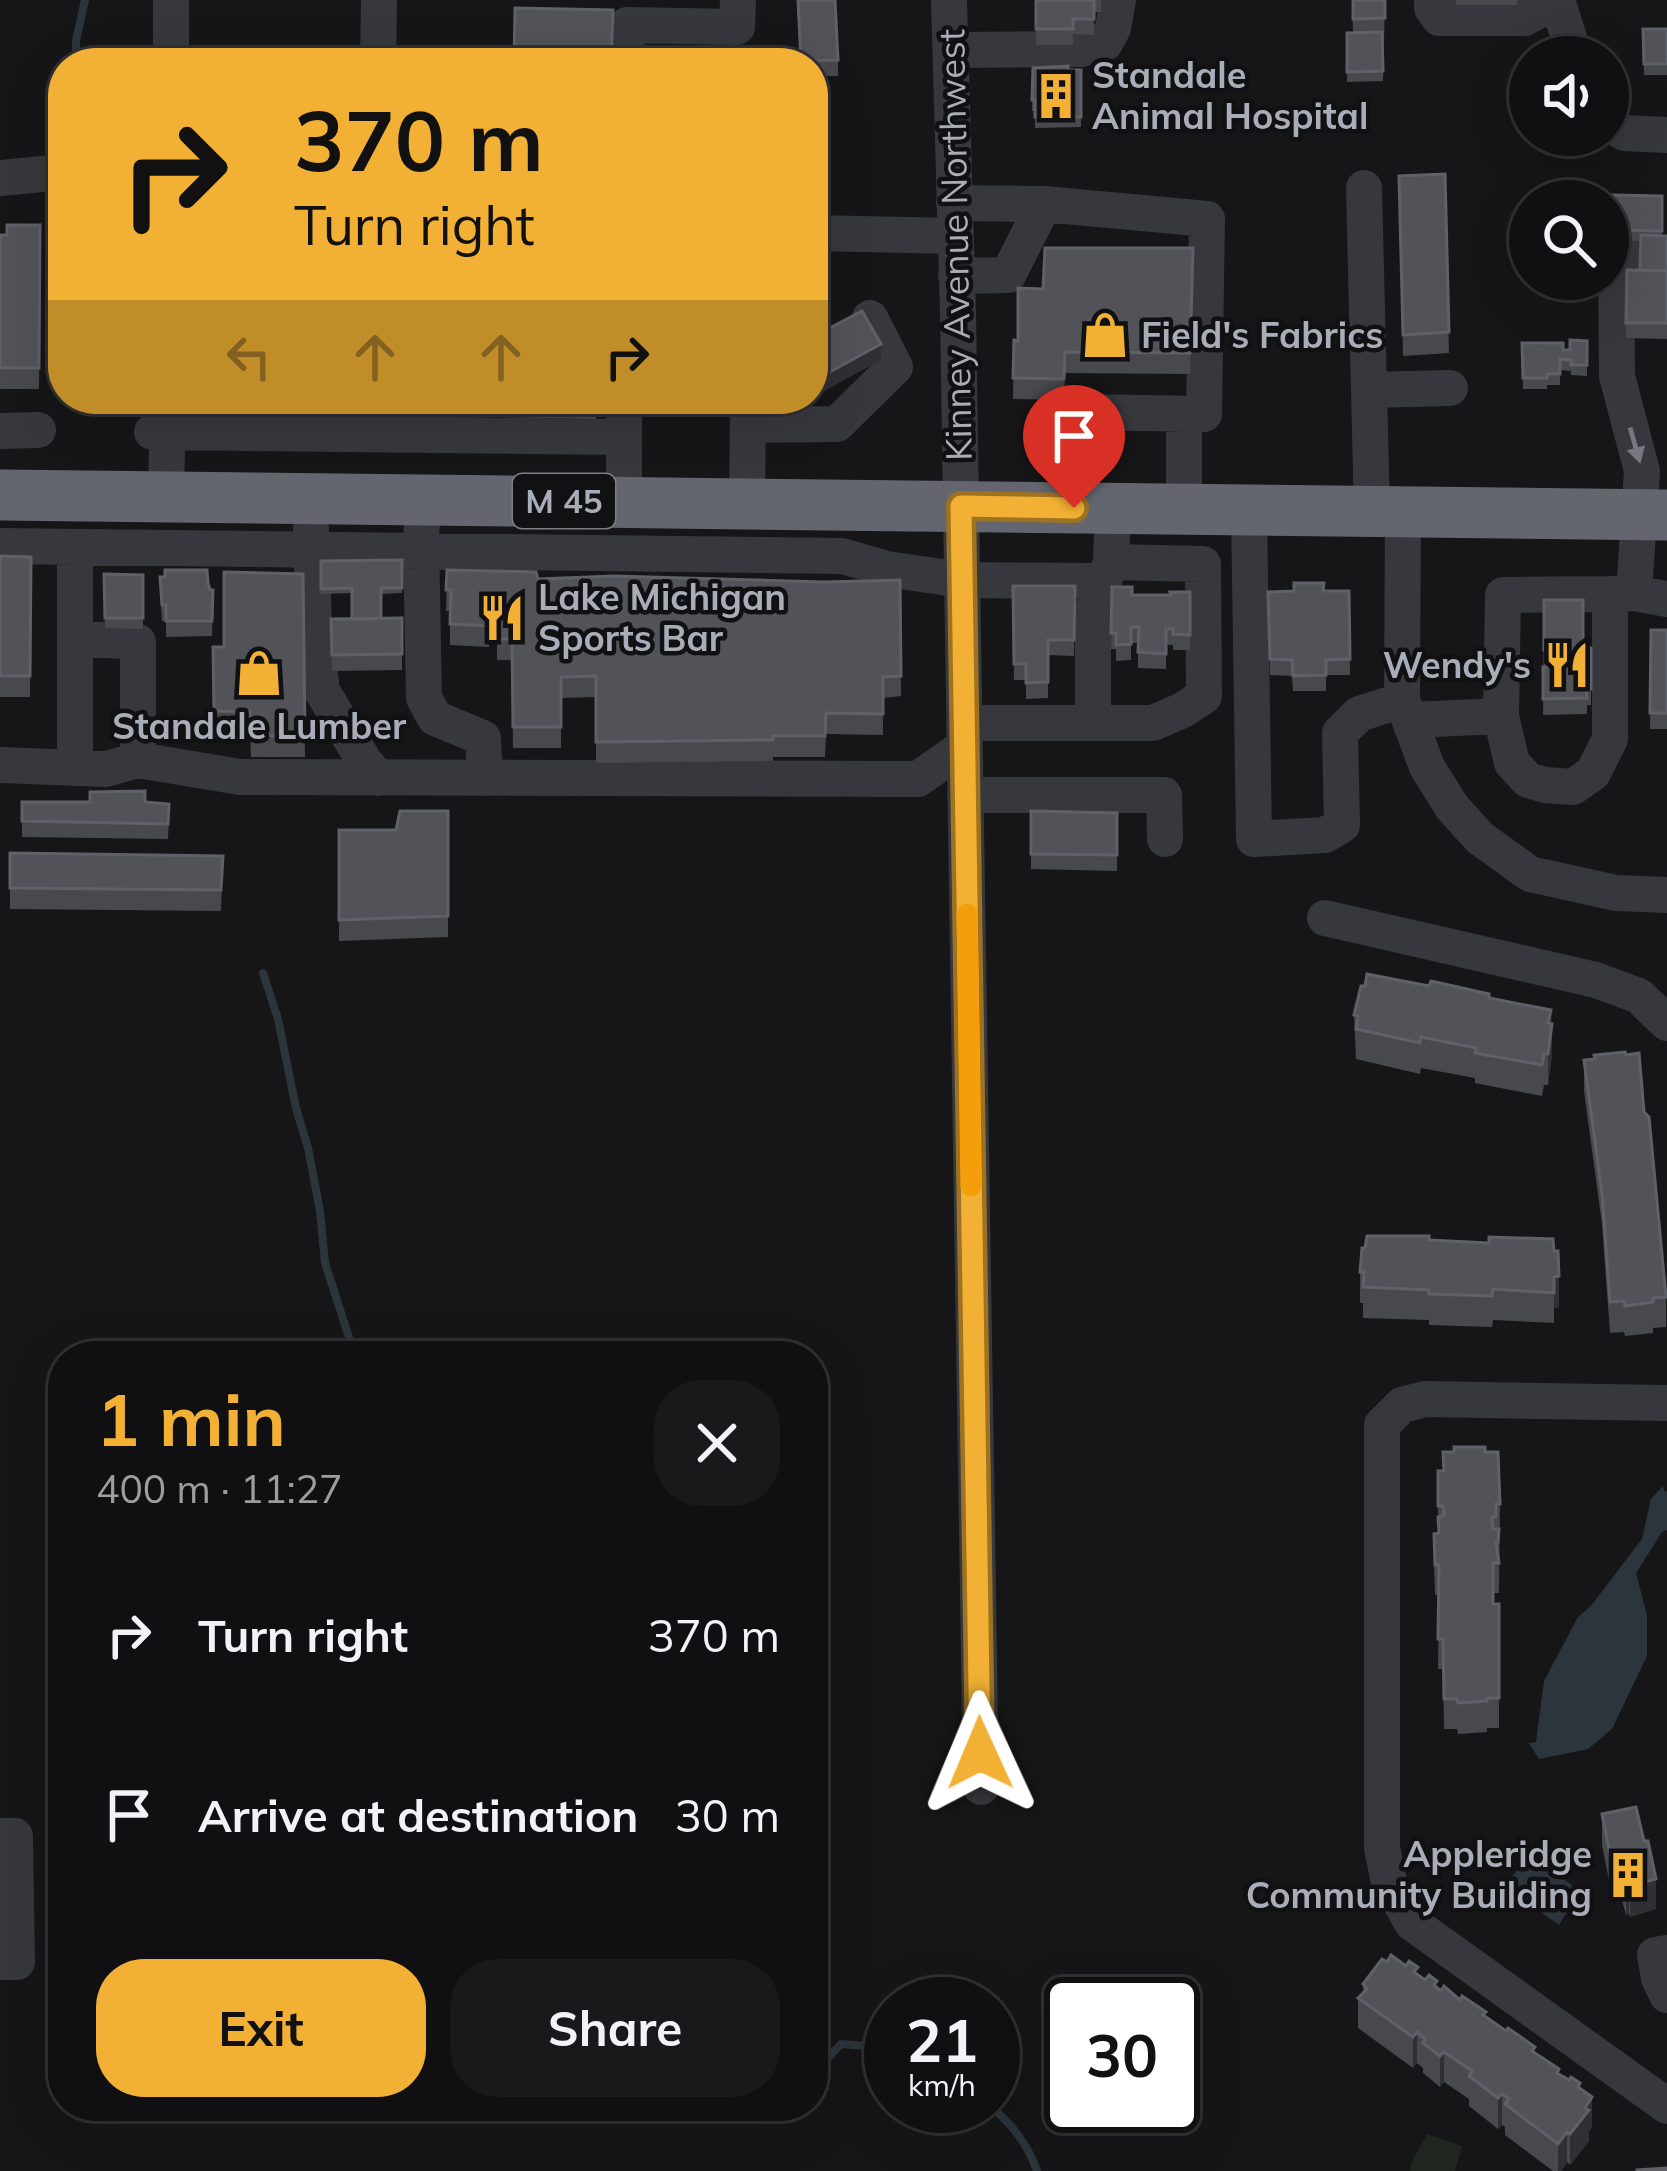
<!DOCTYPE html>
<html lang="en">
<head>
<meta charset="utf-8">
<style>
  :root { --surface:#101012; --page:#19191b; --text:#f1f3f6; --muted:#9c9d9f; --line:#303032; --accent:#f2b134 }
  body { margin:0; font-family:Mulish,sans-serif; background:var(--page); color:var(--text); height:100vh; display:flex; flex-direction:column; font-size:45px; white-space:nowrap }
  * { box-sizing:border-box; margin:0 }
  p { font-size:39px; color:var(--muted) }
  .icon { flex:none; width:66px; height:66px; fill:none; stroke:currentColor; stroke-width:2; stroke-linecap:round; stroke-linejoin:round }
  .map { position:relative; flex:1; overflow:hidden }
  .details { position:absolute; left:48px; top:1341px; width:780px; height:780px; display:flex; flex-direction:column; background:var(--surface); border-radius:48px; box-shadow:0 12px 48px #0002,0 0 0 3px var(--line) }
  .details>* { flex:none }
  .hud { position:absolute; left:48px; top:48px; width:780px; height:366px; border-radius:48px; box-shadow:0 12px 48px #0002,0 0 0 3px var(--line); background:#f2b134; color:#111; overflow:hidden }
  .controls { position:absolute; left:1509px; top:36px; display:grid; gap:24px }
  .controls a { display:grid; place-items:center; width:120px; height:120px; border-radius:50%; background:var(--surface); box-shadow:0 12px 48px #0002,0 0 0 3px var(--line); font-size:60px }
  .speed { position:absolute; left:864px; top:1977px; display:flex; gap:24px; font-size:60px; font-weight:700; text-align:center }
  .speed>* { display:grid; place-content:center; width:156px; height:156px; border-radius:50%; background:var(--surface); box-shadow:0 12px 48px #0002,0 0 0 3px var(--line); line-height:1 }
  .speed small { font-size:30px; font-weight:400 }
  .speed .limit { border:6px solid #111; border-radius:18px; background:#fff; color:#111 }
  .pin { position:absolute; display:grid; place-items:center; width:102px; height:102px; color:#fff; margin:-123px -51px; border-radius:50% 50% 50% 0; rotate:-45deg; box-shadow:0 0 12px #0007 }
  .pin .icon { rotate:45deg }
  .me { position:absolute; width:132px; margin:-66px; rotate:359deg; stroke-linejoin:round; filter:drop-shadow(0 0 9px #0008) }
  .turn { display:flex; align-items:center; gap:42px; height:252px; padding:0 48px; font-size:54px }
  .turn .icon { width:156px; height:156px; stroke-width:2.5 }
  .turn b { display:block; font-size:84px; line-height:102px }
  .lanes { display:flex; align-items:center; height:114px; padding:0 48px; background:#0003; justify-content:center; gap:60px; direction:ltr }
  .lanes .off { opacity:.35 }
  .round { display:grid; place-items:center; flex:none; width:126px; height:126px; border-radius:48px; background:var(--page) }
  .head { display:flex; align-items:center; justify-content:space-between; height:204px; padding:0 48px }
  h1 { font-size:72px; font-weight:700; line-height:90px; color:var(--accent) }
  .primary-button { display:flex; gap:24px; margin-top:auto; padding:24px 48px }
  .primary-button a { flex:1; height:138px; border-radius:48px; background:var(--accent); color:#111; font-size:48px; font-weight:700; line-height:138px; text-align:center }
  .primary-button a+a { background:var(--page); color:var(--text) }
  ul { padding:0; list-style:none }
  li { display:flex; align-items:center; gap:36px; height:180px; padding:0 48px }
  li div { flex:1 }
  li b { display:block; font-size:45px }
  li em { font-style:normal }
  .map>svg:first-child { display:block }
  .green { fill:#1e261f }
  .water { fill:#2c353c }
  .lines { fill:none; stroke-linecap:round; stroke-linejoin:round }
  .stream { stroke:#2c353c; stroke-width:8 }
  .minor { stroke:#37383d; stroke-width:36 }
  .highway { stroke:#63666e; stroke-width:51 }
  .wall { fill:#47494d }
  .shaded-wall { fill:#2f3033 }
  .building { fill:#525359; stroke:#5f6168; stroke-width:3 }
  .oneway { fill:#757881 }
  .route-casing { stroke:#9d7322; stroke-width:30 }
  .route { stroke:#f2b134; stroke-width:21 }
  .slow { stroke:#f59e0b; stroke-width:21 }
  .labels { text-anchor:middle; stroke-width:9; stroke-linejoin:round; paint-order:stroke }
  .shield { fill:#111113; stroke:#7b7e86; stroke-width:3 }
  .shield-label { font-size:33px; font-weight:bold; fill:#a8adb8 }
  .poi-label { font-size:36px; font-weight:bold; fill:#a8adb8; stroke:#111113; text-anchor:start }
  .street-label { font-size:36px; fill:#a8adb8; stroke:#111113 }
</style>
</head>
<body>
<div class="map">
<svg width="1667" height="2171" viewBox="0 0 1667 2171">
  <rect width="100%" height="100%" fill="#161618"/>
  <path class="green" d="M1427,2134L1462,2146L1455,2171H1410L1411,2163Z"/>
  <path class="water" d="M1663,1486L1665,1492L1667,1491V1530L1662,1532L1636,1573L1647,1615V1656L1612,1729L1588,1749L1539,1759L1529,1743L1536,1742L1544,1681L1578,1617L1590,1607L1642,1539L1651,1499Z
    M1529,1854L1580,1891L1559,1925L1505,1887Z"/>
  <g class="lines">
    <path class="stream" d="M76,63V41L85,0
      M263,973L278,1019L296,1108L308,1148L320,1211L325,1263L355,1356
      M813,2059H827L841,2044L878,2047L891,2055
      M990,2106C1012,2124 1028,2144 1037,2171"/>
    <path class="minor" d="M949,0L958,313L981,1787
      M1432,0V8L1439,18H1525L1558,0
      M1557,0L1575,57
      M951,50L1081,49L1105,43L1113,28L1118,0
      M171,63V0
      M378,63L379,0
      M626,63L627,25L737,27L738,0
      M1608,122L1624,133L1667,135
      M0,178L63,172
      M1364,188L1372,512
      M954,203L1044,204L1207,219L1204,414L1083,412
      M813,233L955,236
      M956,276L1008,275L1044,204
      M1370,390L1450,388
      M1184,414V509
      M748,425L837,424L895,367L870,318
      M0,431L38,430
      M152,432L624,437
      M166,496L168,399
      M423,499L421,540L424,698L435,718L483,738L485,778
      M624,502V399
      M747,504L748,412
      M1249,510L1254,839L1325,835L1342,825L1340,733L1359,714L1402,700
      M1403,512L1402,700L1427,767L1452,807L1480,838L1530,874L1616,893L1667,895
      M311,529L314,628L322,691L364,761L378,778
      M0,546L842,556L887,569L962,580L1103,581
      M75,548V768
      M1634,593L1642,471L1617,376L1616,255L1667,256
      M75,638L138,642V760
      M1501,716L1503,595L1610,594
      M1410,720L1501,716L1512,763L1528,780L1545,785L1573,787L1593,773L1610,739V594L1634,593L1667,599
      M964,723H1093V609L1111,562L1113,508
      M1093,723H1153L1183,710L1204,696L1203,564L1111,562
      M0,765L106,769L138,760L240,777L918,779L965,746
      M965,795H1164L1165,839
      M1325,918L1596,980L1639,996L1667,1023
      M1667,1403L1425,1399L1402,1405L1382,1425V1848L1389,1882L1412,1923L1667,2106
      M0,1836H15L16,1903H0
      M1667,1953L1655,1955L1659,1978L1667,1995
      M0,1962H17L16,1903"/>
    <path class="highway" d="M0,495L1667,515"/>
  </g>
  <path class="wall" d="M797,0L838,60V76H813V63H800Z
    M1036,0H1101V12H1094V35L1073,34V45H1036Z
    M1352,0H1385L1383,81L1347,82V33H1353Z
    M1456,0H1517V5H1456Z
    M1643,29H1667V75H1644Z
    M1033,68L1081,70V127L1035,128V111H1032Z
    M1445,174L1449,353L1403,356L1399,176Z
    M1612,195L1662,196V236H1667V339L1626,338L1627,270H1640L1641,241H1611Z
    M40,225L39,389H0V235H7Z
    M1193,248L1190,374L1065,373L1064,400L1013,399L1014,340L1018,341L1043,289Z
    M1587,341V376L1571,375V371L1560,370V385H1547V389H1523L1522,343L1570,350Z
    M447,399H596V419L447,416Z
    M0,556L31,557L30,697H0Z
    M402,560V593L381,594V618H402V670L332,671L331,619H352V593L321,594V561Z
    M447,570L538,579L824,582L900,580L901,696L883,698V735L826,734L825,757H773V761L596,763V697L561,698V748H513L512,660H497V641L489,642V647L450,645V611H446Z
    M104,574L143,575V629L105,628Z
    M303,574L305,757H251L250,732H214L213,647H224Z
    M208,583L210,590H213L212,636L166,637V621H162L160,592Z
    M1013,586H1075L1074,656L1048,655V698L1026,699V680H1014Z
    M1112,587L1132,595H1171L1190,592V650H1173V645H1166V669L1138,668V643H1131V660L1116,661V649H1111Z
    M1294,591H1349L1350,675H1326V691H1293L1292,676L1270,675L1268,592Z
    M1544,600L1583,648H1591V705H1587V714L1543,715Z
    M1651,630H1667V729H1650Z
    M22,802L169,819L168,839L22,837Z
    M448,811V937L339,941V830H396Z
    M1031,811L1117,813V871L1031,869Z
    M10,853L223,856L221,911L10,909Z
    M1489,998L1551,1010L1552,1055L1548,1085H1544L1542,1096L1475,1083V1078L1421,1068L1420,1074L1356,1059L1354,1015Z
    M1584,1060L1666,1297V1327L1653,1328V1333L1625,1336L1624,1332L1610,1333L1602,1224L1584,1091Z
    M1553,1239L1559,1307L1554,1308V1323L1493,1320L1492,1327L1429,1325V1320L1363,1318V1303H1360V1272L1429,1240L1489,1243Z
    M1485,1452L1500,1504L1499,1593H1493V1604H1499V1728H1487V1732L1458,1734L1457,1729H1444L1443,1669H1438L1439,1595H1435L1434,1564L1438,1533V1471H1443Z
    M1602,1814L1656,1909L1630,1917L1629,1914L1626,1915L1620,1893L1612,1895L1602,1845Z
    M1418,1975L1486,2017L1535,2052L1559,2074L1580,2089L1592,2127L1589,2132V2141L1570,2165L1567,2162L1561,2171H1553L1505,2135V2127L1502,2125L1498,2129L1469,2106V2099L1444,2082L1440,2087L1423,2073V2068L1417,2063L1413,2068L1358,2028V1998L1363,1993V1984Z"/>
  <path class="shaded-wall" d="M881,344V360L815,396V380Z
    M1551,1010L1552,1055L1548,1085V1023Z
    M1559,1276V1307L1554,1308V1277Z
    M1656,1879V1909L1630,1917V1886Z
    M1629,1883V1914L1626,1915V1884Z
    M1417,2032V2063L1413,2068V2037Z
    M1444,2052V2082L1440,2087V2056Z
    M1502,2094V2125L1498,2129V2098Z
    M1592,2097V2127L1589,2132V2141L1570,2165V2134Z
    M1567,2132V2162L1561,2171H1558V2144Z"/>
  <path class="building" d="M798,0H835L838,60L801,61Z
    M1036,0H1094V19H1073V29H1036Z
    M1353,0H1385V18L1353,19Z
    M515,8L613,10L611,63H514Z
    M1643,29H1667V64H1644Z
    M1382,32L1383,71L1347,72V33Z
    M1068,66V70H1081V117H1035V100H1032L1033,68Z
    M1445,174L1449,332L1403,335L1399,176Z
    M1612,195L1662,196V231L1611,230Z
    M7,225H40L39,368H0V235H7Z
    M1641,235L1667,236V271L1640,270Z
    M1045,248H1193L1190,353L1065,352L1064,379L1013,378L1014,340L1018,341V288L1043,289Z
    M1627,270L1667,271V323H1626Z
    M862,311L881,344L815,380L813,376V337Z
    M1570,340L1587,341V365H1571V360L1560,359V374H1547V378H1523L1522,343H1563V350H1570Z
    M0,556L31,557L30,676H0Z
    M402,560V588H381V619H352V588L321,589V561Z
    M165,570H207L208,583L210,590H213L212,621H166V605H162L160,577H165Z
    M447,570L536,572L538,579L614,576L824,582L900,580L901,676L883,677V714L826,713L825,736H773V740L596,742V676L561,677V727H513L512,639H497V620L488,621L489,626L450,624L451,590H446Z
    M224,572L303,574L305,736H251L250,712L214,711L213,647H224Z
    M104,574L143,575V618H105Z
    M1294,583H1324L1323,591H1349L1350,659L1326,660V675L1293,676L1292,660L1270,659L1268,592L1294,591Z
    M1013,586H1075L1074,640H1048V682L1026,683V664H1014Z
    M1112,587H1132V595H1171L1170,592H1190V635L1173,634V629H1166V654L1138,652L1139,627H1131V644L1116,645V633H1111Z
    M1544,600H1583V648H1591V689H1586L1587,698L1543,699V667H1550V650H1544Z
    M402,618V654L332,655L331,619Z
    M1651,630H1667V713H1650Z
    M145,791V802L169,804L168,824L22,821V802H90V792Z
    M400,811H448V916L339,920V830H396Z
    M1031,811L1117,813V855L1031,854Z
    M10,853L223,856L221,890L10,888Z
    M1367,974L1429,986L1431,981L1489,994V998L1551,1010L1548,1023L1552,1024L1548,1054H1544L1542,1065L1475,1053L1476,1048L1421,1037L1420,1043L1356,1029L1358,1016L1354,1015L1361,986H1365Z
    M1625,1052L1626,1055L1639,1053L1644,1112L1649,1117L1666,1297L1653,1298V1302L1625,1306L1624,1301L1610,1302L1602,1194L1584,1060L1595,1059L1594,1055Z
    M1367,1236H1429V1240L1489,1243V1237L1553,1239L1554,1251H1558L1559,1276L1554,1277V1293L1493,1289L1492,1296L1429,1294V1290L1363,1287L1364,1272H1360L1362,1248H1365Z
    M1454,1447H1485V1452H1498L1500,1504H1496V1517H1492L1493,1529H1499L1498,1542H1496L1499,1563H1493V1604H1499V1698H1487V1701L1458,1703L1457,1699H1444L1443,1639H1438L1439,1565H1435L1434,1534L1439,1533L1438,1517L1444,1515L1443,1506H1438V1471H1444L1443,1452H1454Z
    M1636,1807L1644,1841H1648L1656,1879L1630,1886L1629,1883L1626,1884L1620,1863L1612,1864L1602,1814Z
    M1391,1955L1406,1966L1409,1961L1418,1967L1414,1972L1425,1980L1429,1975L1437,1981L1434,1985L1441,1991L1444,1986L1460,2000L1462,1996L1486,2012L1483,2015L1506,2031L1508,2028L1535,2047L1532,2051L1559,2069L1557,2073L1569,2080L1571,2077L1580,2083L1578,2087L1592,2097L1585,2108L1589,2110L1570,2134L1567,2132L1558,2144L1505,2104L1509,2099L1502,2094L1498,2098L1469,2076L1472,2071L1444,2052L1440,2056L1423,2043L1425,2039L1417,2032L1413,2037L1358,1998L1367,1989L1363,1984L1382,1959L1387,1962Z
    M1667,2168V2171H1637V2170Z"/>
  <defs><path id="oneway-solid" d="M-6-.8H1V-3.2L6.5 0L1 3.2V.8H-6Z" transform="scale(3)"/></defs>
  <use class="oneway" href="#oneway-solid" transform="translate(1635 445) rotate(74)"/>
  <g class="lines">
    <defs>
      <path id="route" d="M980,1753L961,506L1074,508"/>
    </defs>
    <use href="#route" class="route-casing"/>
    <use href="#route" class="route"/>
    <path class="slow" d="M967,914L971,1186"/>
  </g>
  <defs>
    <symbol id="building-bare" viewBox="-9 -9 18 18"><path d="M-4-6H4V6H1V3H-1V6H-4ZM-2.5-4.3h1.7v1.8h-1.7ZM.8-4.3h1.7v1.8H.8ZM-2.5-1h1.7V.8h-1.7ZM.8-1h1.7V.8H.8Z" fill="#f2b134" stroke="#111113" stroke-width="2.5" paint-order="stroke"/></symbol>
    <symbol id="shop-bare" viewBox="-9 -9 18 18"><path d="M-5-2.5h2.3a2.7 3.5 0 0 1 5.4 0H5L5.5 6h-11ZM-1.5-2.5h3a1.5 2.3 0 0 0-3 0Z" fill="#f2b134" stroke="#111113" stroke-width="2.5" paint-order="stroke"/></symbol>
    <symbol id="restaurant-bare" viewBox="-9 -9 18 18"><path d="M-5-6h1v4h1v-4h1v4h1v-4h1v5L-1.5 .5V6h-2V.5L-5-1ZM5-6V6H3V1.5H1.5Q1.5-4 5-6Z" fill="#f2b134" stroke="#111113" stroke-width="2.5" paint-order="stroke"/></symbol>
  </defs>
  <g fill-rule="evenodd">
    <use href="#building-bare" x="1023" y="63" width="66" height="66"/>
    <use href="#shop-bare" x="1072" y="302" width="66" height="66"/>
    <use href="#restaurant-bare" x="469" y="585" width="66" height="66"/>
    <use href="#restaurant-bare" x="1534" y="632" width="66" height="66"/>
    <use href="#shop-bare" x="226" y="640" width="66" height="66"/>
    <use href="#building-bare" x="1595" y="1842" width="66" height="66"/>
  </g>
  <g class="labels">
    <rect class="shield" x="513" y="474" width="102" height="54" rx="9"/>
    <g class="shield-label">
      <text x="564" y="513">M 45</text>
    </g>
    <g class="poi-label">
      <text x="1092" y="88">Standale<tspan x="1092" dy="41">Animal Hospital</tspan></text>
      <text x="1141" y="348">Field's Fabrics</text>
      <text x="538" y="610">Lake Michigan<tspan x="538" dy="41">Sports Bar</tspan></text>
      <text x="1531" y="678" text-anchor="end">Wendy's</text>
      <text x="259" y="739" text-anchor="middle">Standale Lumber</text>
      <text x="1592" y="1867" text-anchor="end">Appleridge<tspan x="1592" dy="41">Community Building</tspan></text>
    </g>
    <g class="street-label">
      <text transform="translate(955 245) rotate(-91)" y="13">Kinney Avenue Northwest</text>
    </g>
  </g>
</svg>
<div class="controls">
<a><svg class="icon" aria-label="sound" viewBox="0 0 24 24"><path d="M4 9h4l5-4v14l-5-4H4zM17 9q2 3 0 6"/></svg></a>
<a><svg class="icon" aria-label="search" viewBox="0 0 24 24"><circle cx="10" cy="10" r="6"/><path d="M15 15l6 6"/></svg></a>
</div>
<div class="speed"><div>21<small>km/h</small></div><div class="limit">30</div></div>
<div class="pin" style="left:1074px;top:508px;background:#d93025"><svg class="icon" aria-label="arrive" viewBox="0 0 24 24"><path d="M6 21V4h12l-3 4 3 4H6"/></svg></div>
<svg class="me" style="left:980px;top:1753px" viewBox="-20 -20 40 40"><path d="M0-17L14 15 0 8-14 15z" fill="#f2b134" stroke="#fff" stroke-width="4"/></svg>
<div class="hud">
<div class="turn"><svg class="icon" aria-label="right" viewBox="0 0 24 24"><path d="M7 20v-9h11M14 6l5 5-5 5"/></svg><div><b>370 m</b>Turn right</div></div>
<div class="lanes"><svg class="icon off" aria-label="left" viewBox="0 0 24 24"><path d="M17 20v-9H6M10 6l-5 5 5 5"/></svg><svg class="icon off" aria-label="ahead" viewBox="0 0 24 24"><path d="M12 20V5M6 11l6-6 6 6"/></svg><svg class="icon off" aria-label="ahead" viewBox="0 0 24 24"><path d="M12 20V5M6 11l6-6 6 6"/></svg><svg class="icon" aria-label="right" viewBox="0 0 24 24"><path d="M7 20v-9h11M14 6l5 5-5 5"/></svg></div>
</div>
<section class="details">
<div class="head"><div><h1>1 min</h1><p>400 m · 11:27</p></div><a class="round"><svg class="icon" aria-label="close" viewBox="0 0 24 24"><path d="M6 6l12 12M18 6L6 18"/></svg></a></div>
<ul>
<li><svg class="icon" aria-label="right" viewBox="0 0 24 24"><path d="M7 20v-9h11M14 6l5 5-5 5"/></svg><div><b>Turn right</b></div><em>370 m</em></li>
<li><svg class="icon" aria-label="arrive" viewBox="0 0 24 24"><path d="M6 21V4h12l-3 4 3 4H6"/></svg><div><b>Arrive at destination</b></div><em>30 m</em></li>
</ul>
<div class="primary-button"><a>Exit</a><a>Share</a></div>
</section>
</div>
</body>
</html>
